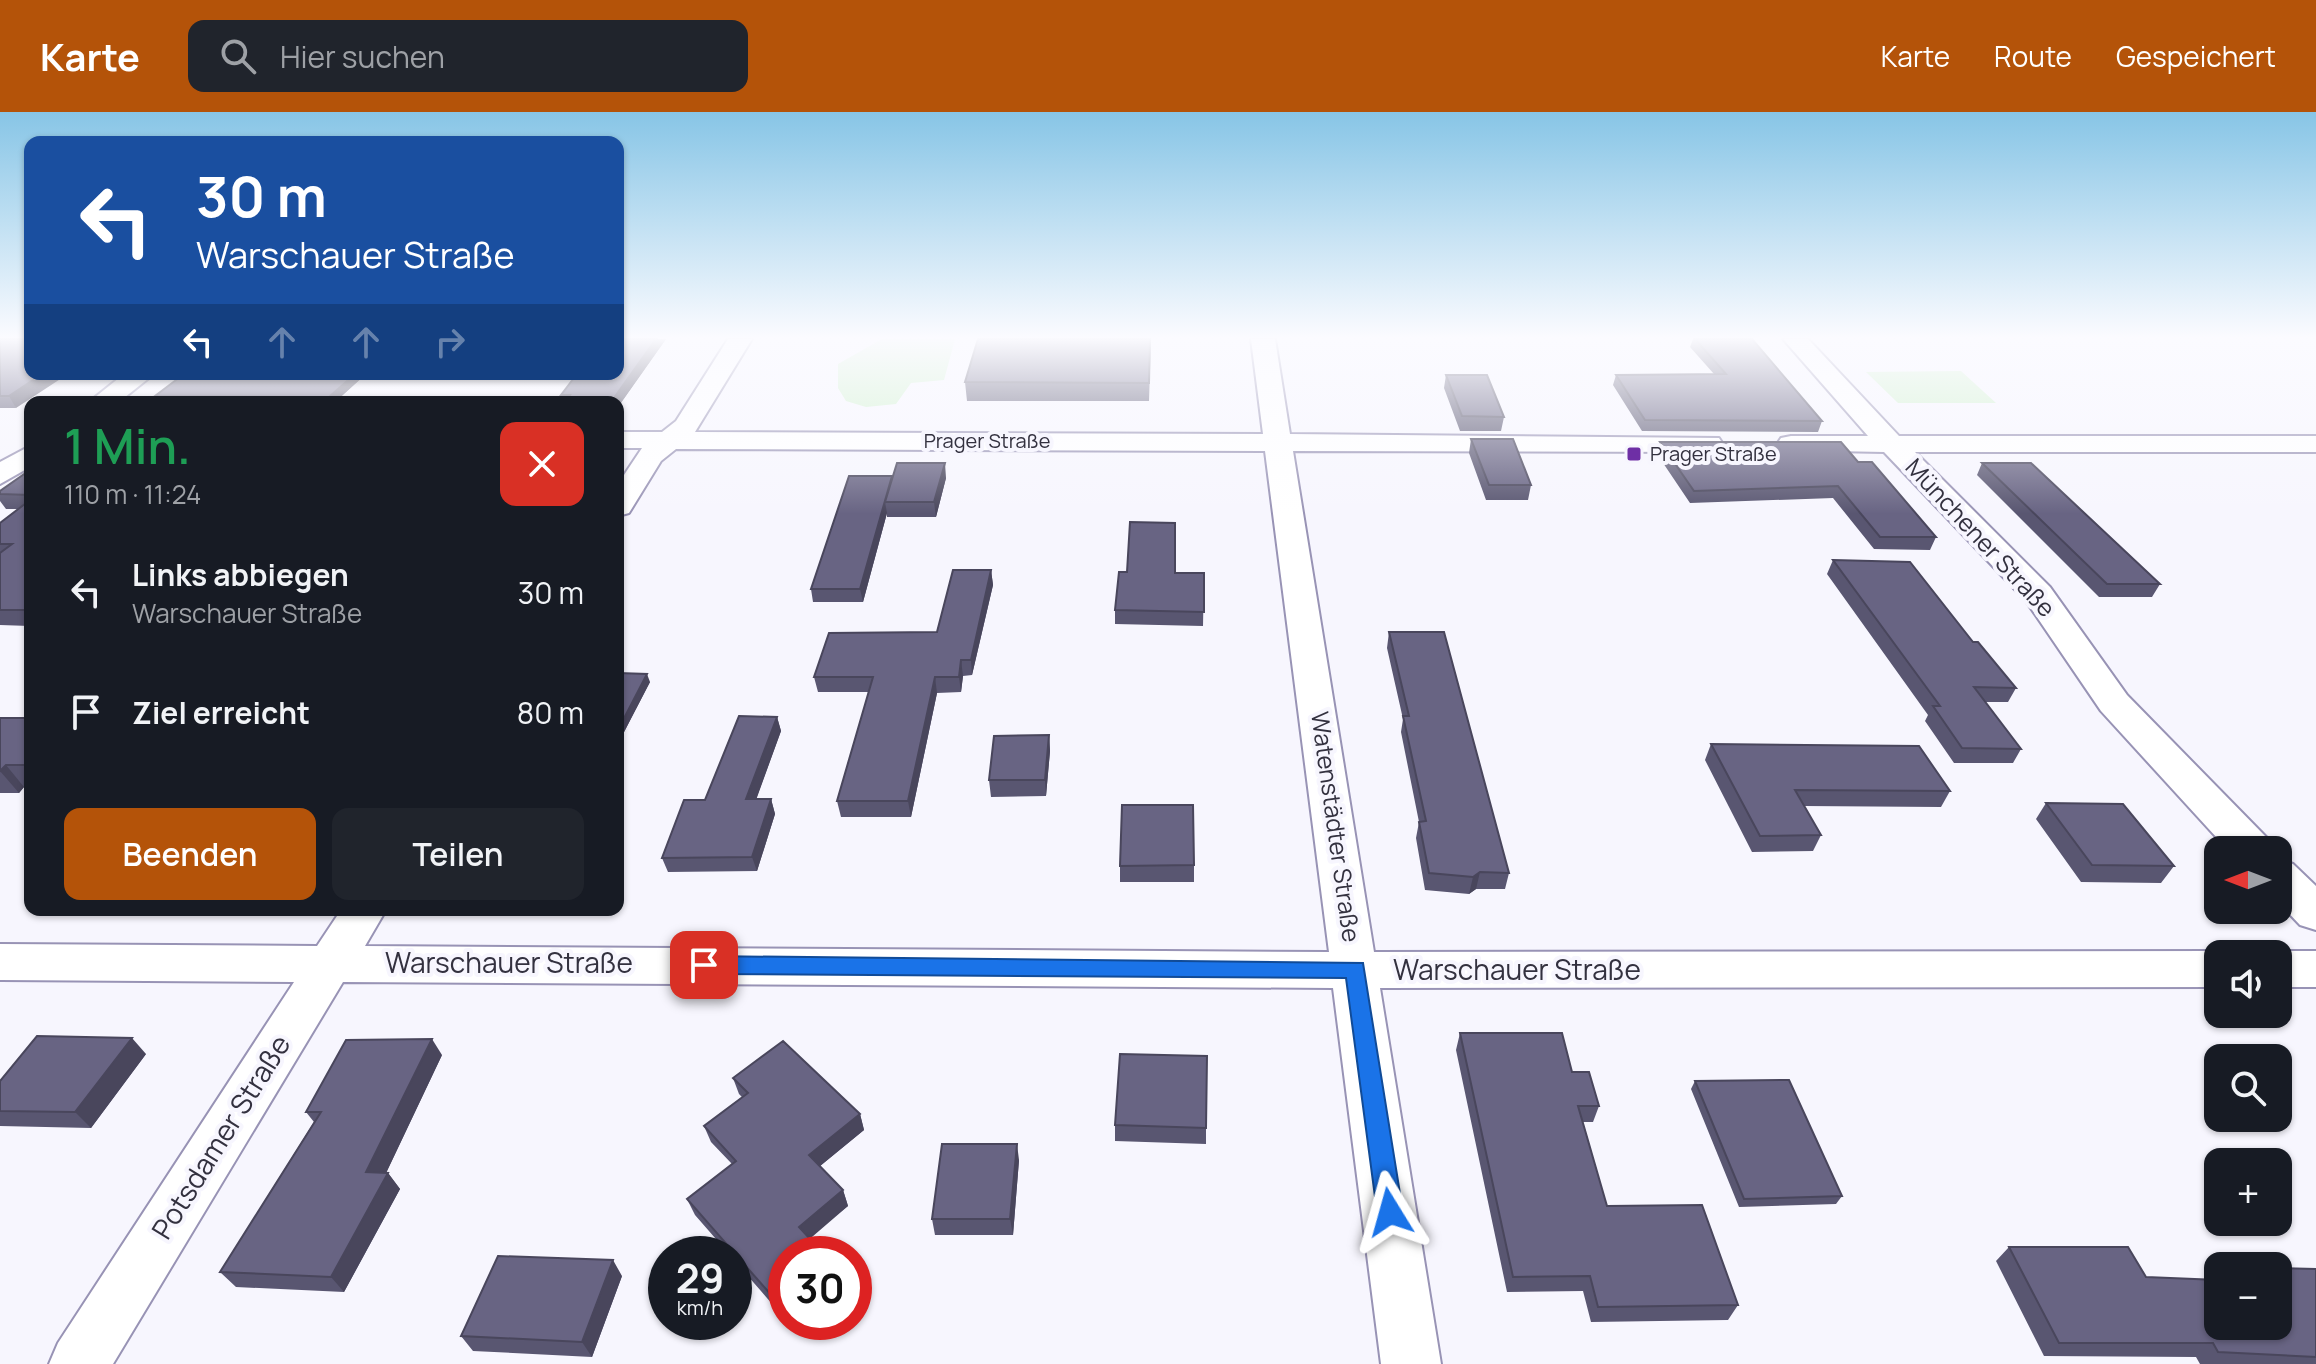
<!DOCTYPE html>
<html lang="de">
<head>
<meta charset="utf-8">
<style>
  :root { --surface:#171b24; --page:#20242c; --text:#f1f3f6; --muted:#9ea1a6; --accent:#b45309 }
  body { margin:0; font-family:Manrope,sans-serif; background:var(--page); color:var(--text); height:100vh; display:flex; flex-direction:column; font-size:30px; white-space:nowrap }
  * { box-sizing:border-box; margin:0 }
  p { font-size:26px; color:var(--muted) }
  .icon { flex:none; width:44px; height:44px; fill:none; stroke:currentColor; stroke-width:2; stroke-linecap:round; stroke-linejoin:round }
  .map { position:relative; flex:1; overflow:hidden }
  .drawer { position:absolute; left:24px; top:284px; width:600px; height:520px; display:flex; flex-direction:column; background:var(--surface); border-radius:16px; box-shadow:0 2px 6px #0004 }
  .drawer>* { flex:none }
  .top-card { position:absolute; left:24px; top:24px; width:600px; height:244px; border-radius:16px; box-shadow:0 2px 6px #0004; background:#1a4fa0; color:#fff; overflow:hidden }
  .needle { width:52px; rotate:270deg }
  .fabs { position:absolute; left:2204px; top:724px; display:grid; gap:16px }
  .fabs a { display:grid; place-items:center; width:88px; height:88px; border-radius:16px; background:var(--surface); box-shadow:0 2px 6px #0004; font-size:40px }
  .speed { position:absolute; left:648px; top:1124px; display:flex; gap:16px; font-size:40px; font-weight:700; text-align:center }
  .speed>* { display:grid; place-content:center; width:104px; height:104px; border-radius:50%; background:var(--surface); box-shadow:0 2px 6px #0004; line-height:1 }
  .speed small { font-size:20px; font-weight:400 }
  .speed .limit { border:12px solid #d22; background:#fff; color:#111 }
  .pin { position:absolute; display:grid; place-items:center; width:68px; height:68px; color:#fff; margin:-34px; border-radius:16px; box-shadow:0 4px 12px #0006 }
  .me { position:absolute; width:88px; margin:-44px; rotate:352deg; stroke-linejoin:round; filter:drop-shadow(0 0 6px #0008) }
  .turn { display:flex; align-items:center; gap:28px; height:168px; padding:0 40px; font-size:36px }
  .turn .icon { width:104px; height:104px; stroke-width:2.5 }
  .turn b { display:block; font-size:56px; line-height:68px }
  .lanes { display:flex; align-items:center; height:76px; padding:0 40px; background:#0003; justify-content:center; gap:40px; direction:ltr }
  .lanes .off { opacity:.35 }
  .round { display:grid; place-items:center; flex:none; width:84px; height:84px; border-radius:16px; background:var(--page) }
  .summary { display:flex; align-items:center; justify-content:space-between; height:136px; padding:0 40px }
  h1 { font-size:48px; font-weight:600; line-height:60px; color:#1e9e55 }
  .button { display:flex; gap:16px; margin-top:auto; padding:16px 40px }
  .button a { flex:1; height:92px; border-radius:16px; background:var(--accent); color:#fff; font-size:32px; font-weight:600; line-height:92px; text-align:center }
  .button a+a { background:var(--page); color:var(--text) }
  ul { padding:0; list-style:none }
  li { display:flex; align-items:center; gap:24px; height:120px; padding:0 40px }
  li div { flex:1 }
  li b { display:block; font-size:30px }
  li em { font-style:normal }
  header { display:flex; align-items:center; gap:48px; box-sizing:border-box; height:112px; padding:0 40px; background:var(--accent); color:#fff }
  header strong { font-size:38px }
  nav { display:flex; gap:44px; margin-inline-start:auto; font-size:28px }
  .search { width:560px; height:72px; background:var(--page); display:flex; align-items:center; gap:20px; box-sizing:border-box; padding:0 28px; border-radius:16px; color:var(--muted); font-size:30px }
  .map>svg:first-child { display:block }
  .green { fill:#cff1cc }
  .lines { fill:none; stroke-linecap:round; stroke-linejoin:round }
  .minor-casing { stroke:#9893b5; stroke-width:4 }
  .minor { fill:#fff; fill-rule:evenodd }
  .wall { fill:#595671 }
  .shaded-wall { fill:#49465c }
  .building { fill:#686483; stroke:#49465c; stroke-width:2 }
  .route { fill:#1a73e8; stroke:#114b97; stroke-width:2 }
  .poi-dot { fill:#6e2fa5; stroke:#f7f6fe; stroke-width:3 }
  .labels { text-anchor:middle; stroke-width:8; stroke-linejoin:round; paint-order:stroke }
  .far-street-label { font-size:20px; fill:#33313f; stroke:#f7f6fe }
  .far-poi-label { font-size:20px; fill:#33313f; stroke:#f7f6fe; text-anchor:start }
  .street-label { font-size:24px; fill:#33313f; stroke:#f7f6fe }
  .near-street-label { font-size:28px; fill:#33313f; stroke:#f7f6fe }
</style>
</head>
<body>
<header>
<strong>Karte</strong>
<div class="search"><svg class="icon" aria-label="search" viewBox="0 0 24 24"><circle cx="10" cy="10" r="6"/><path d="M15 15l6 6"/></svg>Hier suchen</div>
<nav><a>Karte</a><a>Route</a><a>Gespeichert</a></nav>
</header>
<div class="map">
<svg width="2316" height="1252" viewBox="0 0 2316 1252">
  <rect width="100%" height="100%" fill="#f7f6fe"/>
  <path class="green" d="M882,227H955L944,268L911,271L896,292L866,295L846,289L838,276V252Z
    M1961,259L1996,291H1898L1866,260Z"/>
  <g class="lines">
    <defs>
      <path id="minor" d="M728,227H752L695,320L1263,322L1251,227H1275L1290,322L1719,326L1723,332L1719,338L1709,340L1293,339L1374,840L2218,839L2228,842H2218V875L1380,876L1441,1252H1381L1333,876L343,870L113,1252H49L58,1231L294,870L0,868V832L317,834L341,798H386L365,834L1329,840L1265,339L676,337L661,349L629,401L618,404V372L642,336H618V320H662L676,309Z
        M1783,227H1808L1899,324H2316V340H1915L2050,475L2127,583L2268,727L2274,738H2228L2101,599L2026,489L1884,340L1781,338L1777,332L1781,326L1791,324H1868Z
        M124,262H154L119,290H89Z
        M30,334V355L0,372V350Z
        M2278,747L2293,752L2316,774V818L2300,813L2278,790Z
        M2278,839H2316V875H2278V842H2268Z"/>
    </defs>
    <use href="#minor" class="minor-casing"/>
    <use href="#minor" class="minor"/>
  </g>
  <path class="wall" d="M0,227L16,296H0Z
    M618,227H666L618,295V290H563L561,283Z
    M1151,227L1149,289H967L965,270Z
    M1693,227H1752L1822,309L1818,320L1642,319L1613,273L1616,263L1714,262L1690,235Z
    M184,262H366L335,290H159L155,284Z
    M1446,263L1504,305L1501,319H1460L1444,276Z
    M1471,327L1531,373L1528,388H1486L1469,341Z
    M1660,330L1858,350L1936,425L1930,438L1874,437L1833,386L1690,391L1657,342Z
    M1982,351L2160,472L2152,485H2099L1977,363Z
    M30,358V514L0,513V411L18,397H6L0,389V379Z
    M892,364V367L946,366L936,405H887V401L863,490H813L811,477Z
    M1833,448L1973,530L2016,576L2008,590H1985L2021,637L2013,651H1954L1925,609L1928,603L1827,462Z
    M991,458L993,473L972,563L963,564L961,580L937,581L911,705H841L837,689L869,580H818L814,565L937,520Z
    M1175,461H1204L1203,514L1115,512V498Z
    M1389,520L1509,761L1505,777H1476L1469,782L1425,778L1416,726L1419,710L1401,620L1403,607L1387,536Z
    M618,561L650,570L623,622H618Z
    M777,605L781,619L756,687H771L775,702L757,759L668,760L662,746L705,688Z
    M0,606H30V675H24L19,681H0Z
    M1049,623L1050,639L1046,684L991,685L989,668Z
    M1711,632L1950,679L1941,695L1804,694L1821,723L1813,739L1752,740L1705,648Z
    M2046,691L2174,754L2161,771L2081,770L2036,707Z
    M1194,753V770H1120V754Z
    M1460,921L1572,960L1599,994L1593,1010H1583L1607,1094L1738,1193L1728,1208L1591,1210L1583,1179L1507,1180L1456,938Z
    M146,942L91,1016L0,1014V969Z
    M442,943L386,1061H388L400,1077L344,1180L236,1175L220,1160L314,1010L306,1000Z
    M733,966L860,1002L864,1018L820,1054L843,1078L848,1094L786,1142V1208L734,1148V1142H729L695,1103L687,1087L732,1052L711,1030L704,1014L742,985L739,982Z
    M1695,969L1842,1084L1836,1092L1739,1095L1691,977Z
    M1115,1013L1206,1016V1032L1115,1029Z
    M1019,1048L1013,1123H935L932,1107Z
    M2009,1135L2146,1165L2218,1214L2316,1157V1252H2200L2196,1245L2044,1244L1996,1149Z
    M622,1164L592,1245L473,1239L461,1224Z"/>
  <path class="shaded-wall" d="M656,227H666L618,295V290H611Z
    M42,262H68L16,296L9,284Z
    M355,262H366L335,290H331L329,285Z
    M945,351L946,366L936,405L934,390Z
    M892,364L894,375L885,390L887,401L863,490L860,477Z
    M991,458L993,473L972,563L971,548Z
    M961,548L963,564L961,580L959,565Z
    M647,562L650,570L623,622L620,614Z
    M935,565L937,581L911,705L908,689Z
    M777,605L781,619L751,702L746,687Z
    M1049,623L1050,639L1046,684L1045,668Z
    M6,653L24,675L19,681L0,659Z
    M771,687L775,702L757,759L752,745Z
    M1480,760L1476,777L1469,782L1473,765Z
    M132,926L146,942L91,1016L75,1000Z
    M432,927L442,943L379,1076L366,1060Z
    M860,1002L864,1018L814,1059L809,1043Z
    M1017,1032L1019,1048L1013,1123L1010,1107Z
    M388,1061L400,1077L344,1180L331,1165Z
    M843,1078L848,1094L805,1131L799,1115Z
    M613,1148L622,1164L592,1245L582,1230Z"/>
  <path class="building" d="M0,227H30V262H42L9,284H0Z
    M618,227H656L611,290H565L570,283H561L577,262H618Z
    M978,227H1150L1149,271L965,270Z
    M1695,227H1752L1822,309L1645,308L1616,263L1726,262Z
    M184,262H355L329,285L155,284Z
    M1446,263H1487L1504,305L1462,304Z
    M1471,327H1513L1531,373H1489Z
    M1660,330H1841L1858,350H1872L1936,425H1880L1838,374L1694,379Z
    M897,351H945L934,390H885Z
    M1982,351H2031L2160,472H2107Z
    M30,358V383L0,382V379Z
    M849,364H892L860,477H811Z
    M30,388V498H0V441L12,432H0V411Z
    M1130,410L1175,411V461H1204V500L1115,498L1119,460H1127Z
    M1833,448L1910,450L1973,530H1978L2016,576L1974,575L2021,637L1962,636L1933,594H1940Z
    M953,458H991L971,548H961L959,565H935L908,689H837L873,565H814L829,521L937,520Z
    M1389,520H1444L1509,761L1480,760L1473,765L1429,761L1419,710L1426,709L1403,604H1409Z
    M618,561L647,562L620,614H618Z
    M739,604L777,605L746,687H771L752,745L662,746L684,688H705Z
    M0,606H30V653H6L0,659Z
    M1049,623L1045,668H989L994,624Z
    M1711,632L1919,634L1950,679L1795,678L1821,723L1760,724Z
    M2046,691L2123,692L2174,754L2092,753Z
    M1122,693H1193L1194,753L1120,754Z
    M1460,921H1562L1572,960H1589L1599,994H1578L1607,1094L1702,1093L1738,1193L1598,1195L1590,1164L1513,1165Z
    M37,924L132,926L75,1000L0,999V969Z
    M432,927L366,1060L388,1061L331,1165L220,1160L321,1000H306L346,928Z
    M783,929L860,1002L809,1043L843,1078L799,1115L824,1142H786V1200L687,1087L736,1049L704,1014L748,981L733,966Z
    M1120,942L1207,944L1206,1016L1115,1013Z
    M1789,968L1842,1084L1744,1087L1695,969Z
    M942,1032H1017L1010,1107H932Z
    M2009,1135H2128L2146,1165L2218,1168V1214H2278V1156L2316,1157V1245L2218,1240L2213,1231H2059Z
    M498,1144L613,1148L582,1230L461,1224Z"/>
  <linearGradient id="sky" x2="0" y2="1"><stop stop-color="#87c5e6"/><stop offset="0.56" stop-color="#fbfbff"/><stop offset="1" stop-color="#fbfbff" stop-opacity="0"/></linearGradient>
  <rect width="2316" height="402" fill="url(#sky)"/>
  <path class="route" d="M704,844L1363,851L1403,1100L1399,1109L1390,1112L1381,1109L1377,1100L1346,866L704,862L696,859L693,853L696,847Z"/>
  <rect class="poi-dot" x="1626" y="334" width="16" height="16" rx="4"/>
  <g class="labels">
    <g class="far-street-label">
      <text x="987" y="336">Prager Straße</text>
    </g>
    <g class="far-poi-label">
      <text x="1650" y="349">Prager Straße</text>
    </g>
    <g class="street-label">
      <text transform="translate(1980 426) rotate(47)" y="8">Münchener Straße</text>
      <text transform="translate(1335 715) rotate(82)" y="8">Watenstädter Straße</text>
    </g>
    <g class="near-street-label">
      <text x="509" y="861">Warschauer Straße</text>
      <text x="1517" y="868">Warschauer Straße</text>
      <text transform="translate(221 1025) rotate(-58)" y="10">Potsdamer Straße</text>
    </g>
  </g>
</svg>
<div class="fabs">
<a><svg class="needle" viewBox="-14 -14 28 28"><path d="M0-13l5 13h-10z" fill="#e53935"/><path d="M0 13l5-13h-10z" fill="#9ea1a6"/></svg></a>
<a><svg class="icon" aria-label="sound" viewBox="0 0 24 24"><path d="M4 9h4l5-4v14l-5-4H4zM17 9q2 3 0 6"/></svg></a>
<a><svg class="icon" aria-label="search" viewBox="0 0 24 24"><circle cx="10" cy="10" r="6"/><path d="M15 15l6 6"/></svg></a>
<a>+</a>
<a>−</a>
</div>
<div class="speed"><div>29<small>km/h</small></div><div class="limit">30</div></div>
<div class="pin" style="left:704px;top:853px;background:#d93025"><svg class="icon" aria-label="arrive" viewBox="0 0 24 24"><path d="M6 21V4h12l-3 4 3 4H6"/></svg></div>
<svg class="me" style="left:1390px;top:1100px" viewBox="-20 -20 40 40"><path d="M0-17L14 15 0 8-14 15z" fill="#1a73e8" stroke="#fff" stroke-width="4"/></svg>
<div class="top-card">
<div class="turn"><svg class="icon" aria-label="left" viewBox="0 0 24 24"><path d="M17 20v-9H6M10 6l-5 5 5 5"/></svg><div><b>30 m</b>Warschauer Straße</div></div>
<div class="lanes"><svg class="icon" aria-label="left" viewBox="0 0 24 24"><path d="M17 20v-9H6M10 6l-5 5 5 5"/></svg><svg class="icon off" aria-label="ahead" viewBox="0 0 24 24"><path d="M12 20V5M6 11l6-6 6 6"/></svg><svg class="icon off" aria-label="ahead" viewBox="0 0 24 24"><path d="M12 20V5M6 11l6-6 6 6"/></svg><svg class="icon off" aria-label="right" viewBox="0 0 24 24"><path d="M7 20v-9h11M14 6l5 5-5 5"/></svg></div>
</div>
<section class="drawer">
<div class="summary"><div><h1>1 Min.</h1><p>110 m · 11:24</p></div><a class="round" style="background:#d93025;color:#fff"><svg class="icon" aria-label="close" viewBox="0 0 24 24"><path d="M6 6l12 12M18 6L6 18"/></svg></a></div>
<ul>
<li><svg class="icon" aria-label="left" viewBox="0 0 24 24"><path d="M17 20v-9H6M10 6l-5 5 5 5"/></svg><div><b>Links abbiegen</b><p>Warschauer Straße</p></div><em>30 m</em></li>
<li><svg class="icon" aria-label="arrive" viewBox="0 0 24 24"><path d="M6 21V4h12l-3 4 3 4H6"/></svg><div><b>Ziel erreicht</b></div><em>80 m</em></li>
</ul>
<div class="button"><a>Beenden</a><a>Teilen</a></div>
</section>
</div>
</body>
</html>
